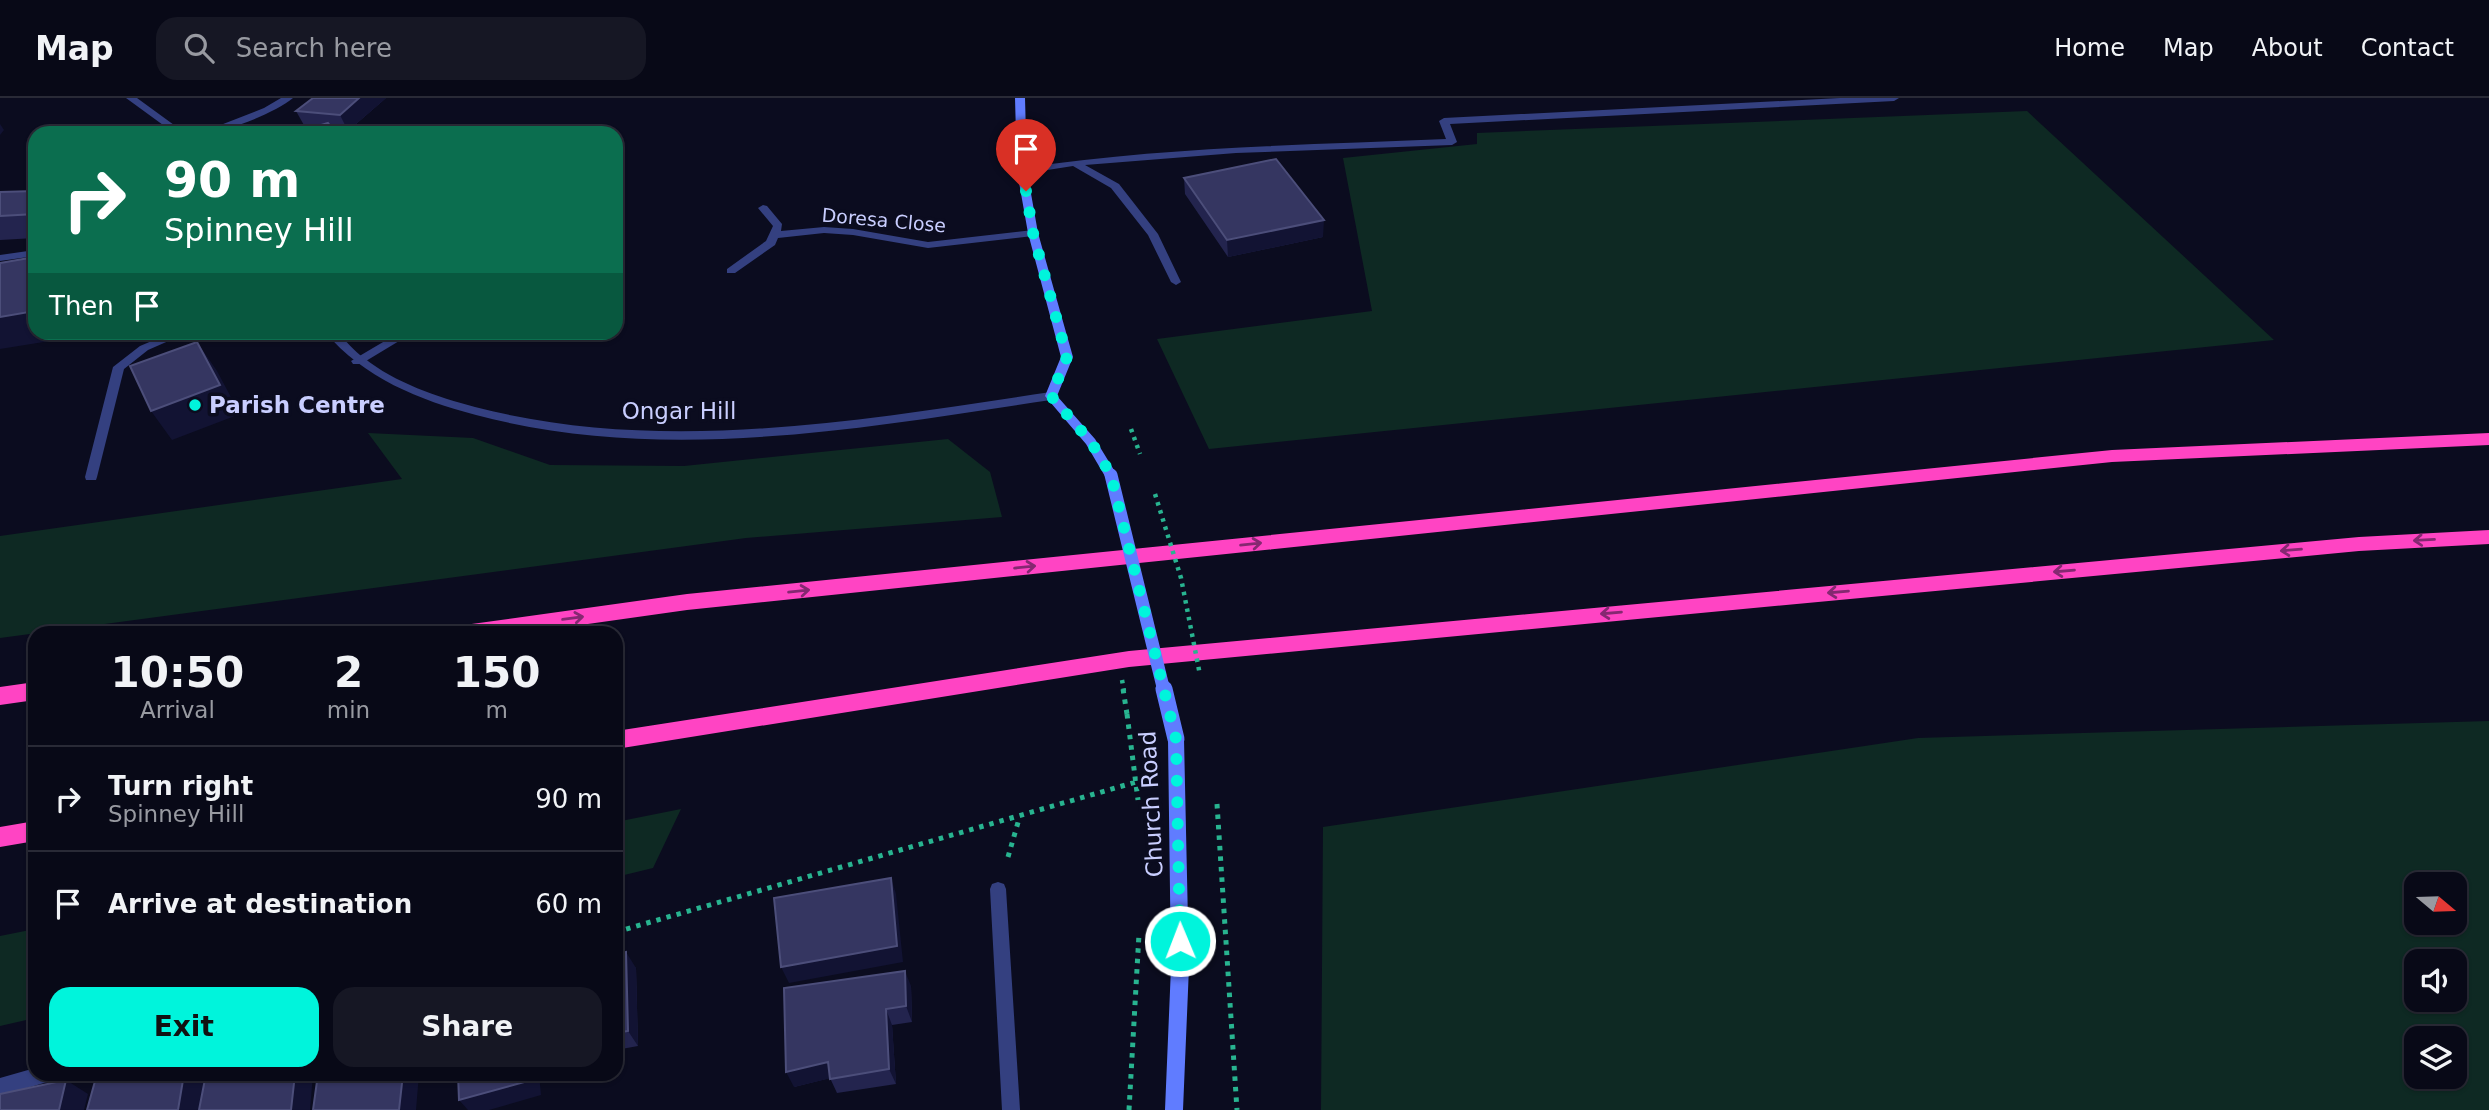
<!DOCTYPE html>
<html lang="en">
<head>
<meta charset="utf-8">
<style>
  :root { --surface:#080917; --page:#161724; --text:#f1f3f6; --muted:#989aa1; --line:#292a36; --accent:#00f4dc }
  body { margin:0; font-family:"DejaVu Sans",sans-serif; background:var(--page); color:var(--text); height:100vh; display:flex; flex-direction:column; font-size:26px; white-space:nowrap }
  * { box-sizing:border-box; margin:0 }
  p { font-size:23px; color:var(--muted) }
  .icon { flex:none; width:38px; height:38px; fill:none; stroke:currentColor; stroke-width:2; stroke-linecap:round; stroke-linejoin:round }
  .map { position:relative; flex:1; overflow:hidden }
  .sheet { position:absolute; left:28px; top:528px; width:595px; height:455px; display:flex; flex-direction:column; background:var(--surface); border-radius:21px; box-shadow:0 2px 5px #0004,0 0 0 2px var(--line) }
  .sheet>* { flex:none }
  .hud { position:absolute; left:28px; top:28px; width:595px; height:214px; border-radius:21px; box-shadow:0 2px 5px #0004,0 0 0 2px var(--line); background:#0b6e4f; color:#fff; overflow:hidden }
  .needle { width:46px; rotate:109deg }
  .fabs { position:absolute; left:2404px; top:774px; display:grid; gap:14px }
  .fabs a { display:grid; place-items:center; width:63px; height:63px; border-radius:14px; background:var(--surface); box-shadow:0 2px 5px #0004,0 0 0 2px var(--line); font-size:35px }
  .pin { position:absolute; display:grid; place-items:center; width:60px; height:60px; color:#fff; margin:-72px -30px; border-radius:50% 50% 50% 0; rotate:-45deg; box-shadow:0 0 7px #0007 }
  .pin .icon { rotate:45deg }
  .me { position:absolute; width:77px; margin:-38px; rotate:359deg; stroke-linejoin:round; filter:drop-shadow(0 0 5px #0008) }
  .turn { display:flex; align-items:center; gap:24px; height:147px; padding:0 21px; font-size:32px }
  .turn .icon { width:91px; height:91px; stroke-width:2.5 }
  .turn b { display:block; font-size:49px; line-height:60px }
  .then { display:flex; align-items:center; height:66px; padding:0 21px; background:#0003; gap:14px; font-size:26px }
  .eta { display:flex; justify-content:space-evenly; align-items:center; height:119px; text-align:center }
  .eta b { font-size:42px; font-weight:700; line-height:49px }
  .cta { display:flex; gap:14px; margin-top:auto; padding:14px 21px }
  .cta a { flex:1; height:80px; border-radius:21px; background:var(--accent); color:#111; font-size:28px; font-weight:700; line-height:80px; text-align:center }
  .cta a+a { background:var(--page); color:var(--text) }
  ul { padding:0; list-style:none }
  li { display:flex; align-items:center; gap:21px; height:105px; padding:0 21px; border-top:2px solid var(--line) }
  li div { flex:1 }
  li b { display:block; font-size:26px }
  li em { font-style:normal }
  header { display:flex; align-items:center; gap:42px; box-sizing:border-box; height:98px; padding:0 35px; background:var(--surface); border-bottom:2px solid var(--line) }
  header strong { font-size:33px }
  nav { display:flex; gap:38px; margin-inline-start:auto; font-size:24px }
  .search { width:490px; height:63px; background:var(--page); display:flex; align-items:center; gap:18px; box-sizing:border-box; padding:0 24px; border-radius:21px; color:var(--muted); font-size:26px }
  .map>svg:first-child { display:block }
  .green { fill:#0e2923; fill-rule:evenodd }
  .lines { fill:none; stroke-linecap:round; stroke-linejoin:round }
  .path-far1 { stroke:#28b490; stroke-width:4.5; stroke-dasharray:3.5 5; stroke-linecap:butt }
  .path { stroke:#28b490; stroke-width:5; stroke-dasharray:4.5 6; stroke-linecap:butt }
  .service { fill:#344080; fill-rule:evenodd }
  .minor { fill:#344080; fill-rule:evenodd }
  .tertiary { fill:#344080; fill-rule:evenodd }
  .secondary { fill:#607cff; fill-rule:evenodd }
  .motorway { fill:#ff44c3; fill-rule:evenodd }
  .path-bridge-far1 { stroke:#28b490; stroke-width:4.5; stroke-dasharray:3.5 5; stroke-linecap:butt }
  .path-bridge { stroke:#28b490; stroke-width:5; stroke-dasharray:4.5 6; stroke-linecap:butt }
  .secondary-bridge-far1 { stroke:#607cff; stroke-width:13 }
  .secondary-bridge { stroke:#607cff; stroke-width:17 }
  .wall { fill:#23244e }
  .shaded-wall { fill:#121333 }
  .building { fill:#353661; stroke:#4c4e7a; stroke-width:2 }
  .oneway { stroke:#852871 }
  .route { stroke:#00f4dc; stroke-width:12; stroke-dasharray:0 21.6 }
  .poi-dot { fill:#00f4dc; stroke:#0b0c1f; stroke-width:2.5 }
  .labels { text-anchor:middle; stroke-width:7; stroke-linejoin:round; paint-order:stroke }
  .far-street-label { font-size:19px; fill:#c9ceff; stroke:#0b0c1f }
  .poi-label { font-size:23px; font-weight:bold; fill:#c9ceff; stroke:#0b0c1f; text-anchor:start }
  .street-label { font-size:23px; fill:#c9ceff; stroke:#0b0c1f }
</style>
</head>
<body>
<header>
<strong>Map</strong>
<div class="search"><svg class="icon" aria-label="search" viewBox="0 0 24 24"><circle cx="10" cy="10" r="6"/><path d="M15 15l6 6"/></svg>Search here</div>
<nav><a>Home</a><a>Map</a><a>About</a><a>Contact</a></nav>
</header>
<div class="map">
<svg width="2489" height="1012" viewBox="0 0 2489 1012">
  <rect width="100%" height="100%" fill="#0b0c1f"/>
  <path class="green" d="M2027,13L2274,242L1209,351L1157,241L1372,213L1343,60L1477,46V35Z
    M368,335L473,340L550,367L684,368L948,341L990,374L1002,419L746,440L0,540V438L402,381Z
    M2489,623V1012H1321L1323,729L1918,640ZM2417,786H2455V824H2417ZM2417,863H2455V901H2417ZM2417,940H2455V978H2417Z
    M681,711L653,770L616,779V724Z
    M35,831V920L0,928V838Z"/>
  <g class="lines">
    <path class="path-far1" d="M1131,331L1140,356"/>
    <path class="path" d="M1127,616L1138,702
      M1217,706L1237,1012
      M1008,759L1019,721
      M616,834L1136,684
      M1129,1012L1139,836"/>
    <path class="service" d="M1840,0H1899L1894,3L1450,26L1457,44L1452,47L1236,55L1085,67L1119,86L1158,136L1181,184L1176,187L1171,184L1148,137L1111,90L1073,68L1022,76L1017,73L1022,70C1162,49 1304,47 1446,41L1439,23L1444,20Z
      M35,152V158L0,163V157Z
      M173,234H189L148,252L124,271L97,379L96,382H86L85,379L113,269L140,248Z
      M400,234H414L361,266H353L351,263Z"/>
    <path class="minor" d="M281,0H293C273,16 225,35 200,35L264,10Z
      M763,107L767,108L782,126L781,133L824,129L853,131L928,144L1033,132L1038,135L1033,138L928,150L853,137L824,135L778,140L775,147L735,175H727V171L766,143L773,128L758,110Z
      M998,784L1004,786L1006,791L1020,1012H1002L990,791L992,786Z
      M35,970V976H56L54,982L0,998V980Z"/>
    <path class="tertiary" d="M126,0H137L185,35H174Z
      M325,234H337C346,243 354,253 364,260C395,285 438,299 475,309C664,358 862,322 1051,294L1057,298L1051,302C863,330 664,367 476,317C419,302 364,280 325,234Z"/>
    <path class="secondary" d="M1015,0H1025L1027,73L1038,135L1073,259L1057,298L1095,341L1117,377L1111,381L1106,380L1086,346L1045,298L1061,259L1028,135L1017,73Z
      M1176,635L1181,637L1184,641L1189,869L1183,1012H1165L1171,869L1168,641L1171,637Z"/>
    <path class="motorway" d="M2489,335V347L2112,364L687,512L517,536H447L449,530L457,528L687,496L2112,352Z
      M2489,432V446L2359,453L1129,569L616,651V633L1129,553L2359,439Z
      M35,584V602L0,607V589Z
      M35,723V743L0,749V729Z"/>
    <path class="path-bridge-far1" d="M1155,396L1181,480L1200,577
      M1122,582L1124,593"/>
    <path class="path-bridge" d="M1123,591L1127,616"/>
    <path class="secondary-bridge-far1" d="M1111,377L1164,593"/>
    <path class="secondary-bridge" d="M1164,591L1176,641"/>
  </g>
  <path class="wall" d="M386,0L348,33L305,29L296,13Z
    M1184,80L1323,139L1228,159L1185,96Z
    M35,93V140L0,142V94Z
    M616,856L636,870L638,948L616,952Z
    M911,888L912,924L892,927L896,986L837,995L830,980L794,989Z"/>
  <path class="shaded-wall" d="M359,0H386L348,33L340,17Z
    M0,26L4,32L0,37Z
    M1324,122L1323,139L1228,159L1227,142Z
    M35,213V234H106L0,251V219Z
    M197,244L217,273L240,316L172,342L151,313Z
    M891,780L896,796L903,864L789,885L781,869Z
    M626,854L636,870L638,948L628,933Z
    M905,873L911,888L912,924L906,908Z
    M886,911L892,927L896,986L889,971Z
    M828,964L835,979L794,989L786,974Z
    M184,976H206L199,1012H178Z
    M295,976H313L310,1012H291Z
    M403,976H419L416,1012H399Z
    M527,976H539L541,997L489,1012H468L459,1002Z
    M66,982L88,996L84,1012H59Z"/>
  <path class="building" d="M313,0H359L340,17L296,13Z
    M328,25L336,35H295Z
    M1276,61L1324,122L1227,142L1184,80Z
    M35,93V116L0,118V94Z
    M35,159V213L0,219V165Z
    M197,244L220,287L151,313L130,268Z
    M891,780L897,848L781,869L774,800Z
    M626,854L628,933L616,935V856Z
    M905,873L906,908L886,911L889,971L830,981L828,964L786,974L784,890Z
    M97,976H184L178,1012H87Z
    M206,976H295L291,1012H199Z
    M318,976H403L399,1012H313Z
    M458,976H527L528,983L459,1002Z
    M66,982L59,1012H0V996Z"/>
  <defs><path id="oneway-shaft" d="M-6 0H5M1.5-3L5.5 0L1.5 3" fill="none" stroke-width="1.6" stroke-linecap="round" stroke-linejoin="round" transform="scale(1.75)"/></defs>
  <g class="oneway">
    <use href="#oneway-shaft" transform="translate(2424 442) rotate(177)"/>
    <use href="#oneway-shaft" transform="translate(1251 446) rotate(-6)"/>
    <use href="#oneway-shaft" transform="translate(2291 452) rotate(175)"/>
    <use href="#oneway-shaft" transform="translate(1025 469) rotate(-6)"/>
    <use href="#oneway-shaft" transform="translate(2064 473) rotate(175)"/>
    <use href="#oneway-shaft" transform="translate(799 493) rotate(-6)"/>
    <use href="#oneway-shaft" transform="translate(1838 494) rotate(175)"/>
    <use href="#oneway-shaft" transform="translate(1611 515) rotate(175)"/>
    <use href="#oneway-shaft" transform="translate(573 520) rotate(-8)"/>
  </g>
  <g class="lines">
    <path class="route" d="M1026,93L1033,135L1067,259L1051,298L1091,344L1111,377L1176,641L1180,843"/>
  </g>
  <circle class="poi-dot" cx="195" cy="307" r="7"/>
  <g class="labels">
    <g class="far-street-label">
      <text transform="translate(884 122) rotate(5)" y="7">Doresa Close</text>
    </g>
    <g class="poi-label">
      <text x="209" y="315">Parish Centre</text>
    </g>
    <g class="street-label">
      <text x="679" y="321">Ongar Hill</text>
      <text transform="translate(1151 706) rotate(-93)" y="8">Church Road</text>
    </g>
  </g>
</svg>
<div class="fabs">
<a><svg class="needle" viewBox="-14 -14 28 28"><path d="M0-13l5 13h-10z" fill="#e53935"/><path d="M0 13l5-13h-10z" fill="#989aa1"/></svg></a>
<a><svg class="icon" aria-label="sound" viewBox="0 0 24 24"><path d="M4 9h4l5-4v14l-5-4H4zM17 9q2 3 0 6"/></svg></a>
<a><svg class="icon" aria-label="layers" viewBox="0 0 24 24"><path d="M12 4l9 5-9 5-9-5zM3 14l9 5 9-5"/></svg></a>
</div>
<div class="pin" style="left:1026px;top:93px;background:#d93025"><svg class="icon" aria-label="arrive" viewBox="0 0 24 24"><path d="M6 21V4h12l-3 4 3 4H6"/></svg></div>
<svg class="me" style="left:1180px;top:843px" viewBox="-20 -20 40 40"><circle r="17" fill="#00f4dc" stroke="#fff" stroke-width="3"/><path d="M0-11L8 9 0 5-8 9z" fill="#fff"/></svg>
<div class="hud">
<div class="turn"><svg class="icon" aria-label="right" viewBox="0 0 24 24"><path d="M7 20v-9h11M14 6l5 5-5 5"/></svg><div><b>90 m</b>Spinney Hill</div></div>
<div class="then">Then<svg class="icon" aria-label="arrive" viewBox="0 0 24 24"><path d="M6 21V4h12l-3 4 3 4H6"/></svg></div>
</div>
<section class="sheet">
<div class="eta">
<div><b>10:50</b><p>Arrival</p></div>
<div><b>2</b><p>min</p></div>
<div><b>150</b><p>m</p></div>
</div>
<ul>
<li><svg class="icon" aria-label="right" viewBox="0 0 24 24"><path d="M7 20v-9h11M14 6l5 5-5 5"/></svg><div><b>Turn right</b><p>Spinney Hill</p></div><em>90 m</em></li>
<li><svg class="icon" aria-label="arrive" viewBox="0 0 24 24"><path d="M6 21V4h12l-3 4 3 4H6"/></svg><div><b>Arrive at destination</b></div><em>60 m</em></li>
</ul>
<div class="cta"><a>Exit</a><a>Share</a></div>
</section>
</div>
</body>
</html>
